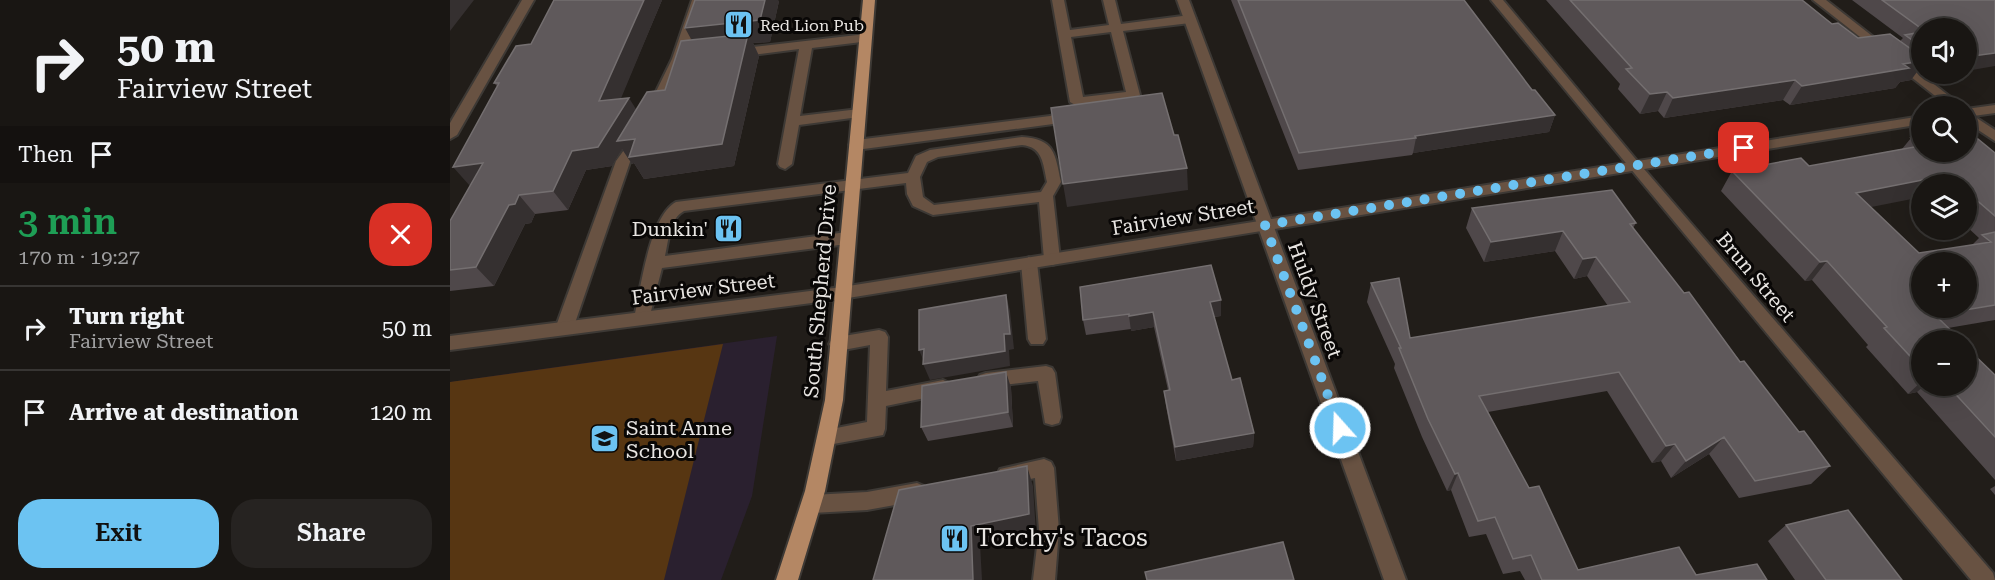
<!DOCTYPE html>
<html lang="en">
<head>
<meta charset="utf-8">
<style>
  :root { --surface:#191613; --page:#262321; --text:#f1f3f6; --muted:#9f9fa0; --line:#373533; --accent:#6cc3f2 }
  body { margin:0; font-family:"Roboto Serif",serif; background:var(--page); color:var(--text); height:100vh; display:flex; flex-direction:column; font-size:22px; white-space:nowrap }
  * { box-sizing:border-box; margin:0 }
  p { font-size:20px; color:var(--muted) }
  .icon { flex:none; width:33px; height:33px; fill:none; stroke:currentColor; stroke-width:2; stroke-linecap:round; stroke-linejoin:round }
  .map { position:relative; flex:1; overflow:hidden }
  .details { display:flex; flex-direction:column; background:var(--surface); width:450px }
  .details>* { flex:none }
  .banner { background:#191613; color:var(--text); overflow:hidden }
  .buttons { position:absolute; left:1461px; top:18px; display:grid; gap:12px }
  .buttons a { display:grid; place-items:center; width:66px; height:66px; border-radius:50%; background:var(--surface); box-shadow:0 6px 24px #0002,0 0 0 2px var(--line); font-size:30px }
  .pin { position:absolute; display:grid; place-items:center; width:51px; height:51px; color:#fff; margin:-26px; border-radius:12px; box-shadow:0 3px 9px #0006 }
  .me { position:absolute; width:66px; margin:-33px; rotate:340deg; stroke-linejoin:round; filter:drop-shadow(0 0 4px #0008) }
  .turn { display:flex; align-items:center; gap:21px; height:126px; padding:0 18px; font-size:27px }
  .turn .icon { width:78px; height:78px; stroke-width:2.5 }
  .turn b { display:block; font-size:42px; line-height:51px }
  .then { display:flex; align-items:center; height:57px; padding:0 18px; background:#0003; gap:12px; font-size:22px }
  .round { display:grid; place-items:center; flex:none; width:63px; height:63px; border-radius:24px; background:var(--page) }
  .headline { display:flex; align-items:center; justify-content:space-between; height:102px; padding:0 18px }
  h1 { font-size:36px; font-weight:600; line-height:45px; color:#1e9e55 }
  .button { display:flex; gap:12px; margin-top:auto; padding:12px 18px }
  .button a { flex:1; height:69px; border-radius:24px; background:var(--accent); color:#111; font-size:24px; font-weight:600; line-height:69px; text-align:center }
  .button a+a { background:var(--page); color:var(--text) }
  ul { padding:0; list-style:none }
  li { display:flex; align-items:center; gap:18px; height:84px; padding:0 18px; border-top:2px solid var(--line) }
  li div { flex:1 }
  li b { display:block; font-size:22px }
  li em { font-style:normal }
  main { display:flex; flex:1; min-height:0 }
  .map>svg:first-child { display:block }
  .education { fill:#2a202f }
  .green { fill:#573612 }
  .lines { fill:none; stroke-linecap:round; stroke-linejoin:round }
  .service-casing { stroke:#3d3935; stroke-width:4 }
  .minor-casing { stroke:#3d3935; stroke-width:4 }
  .tertiary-casing { stroke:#3d3935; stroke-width:4 }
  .primary-casing { stroke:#3d3935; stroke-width:4 }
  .service { fill:#685242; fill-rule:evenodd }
  .minor { fill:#685242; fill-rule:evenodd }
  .tertiary { fill:#685242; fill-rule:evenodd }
  .primary { fill:#b48764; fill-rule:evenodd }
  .wall { fill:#4f484a; fill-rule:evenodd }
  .shaded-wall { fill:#353030 }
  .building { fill:#5f595b; stroke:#746f70; stroke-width:1.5; fill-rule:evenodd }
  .route { stroke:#6cc3f2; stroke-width:10; stroke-dasharray:0 18 }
  .labels { text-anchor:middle; stroke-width:6; stroke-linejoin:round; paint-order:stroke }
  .far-poi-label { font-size:16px; fill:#e8e5e2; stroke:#090706; text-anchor:start }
  .street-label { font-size:20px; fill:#e8e5e2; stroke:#090706 }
  .poi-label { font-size:20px; fill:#e8e5e2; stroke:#090706; text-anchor:end }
  .near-poi-label { font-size:24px; fill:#e8e5e2; stroke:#090706; text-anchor:start }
</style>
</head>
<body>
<main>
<section class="details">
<div class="banner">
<div class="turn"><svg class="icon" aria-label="right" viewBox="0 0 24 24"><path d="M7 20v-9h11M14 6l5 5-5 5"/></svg><div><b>50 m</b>Fairview Street</div></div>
<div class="then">Then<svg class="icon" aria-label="arrive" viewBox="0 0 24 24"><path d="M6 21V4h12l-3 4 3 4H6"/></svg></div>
</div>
<div class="headline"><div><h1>3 min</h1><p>170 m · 19:27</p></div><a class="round" style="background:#d93025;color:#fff"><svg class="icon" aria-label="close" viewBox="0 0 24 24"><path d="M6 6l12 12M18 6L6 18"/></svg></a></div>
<ul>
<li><svg class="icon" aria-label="right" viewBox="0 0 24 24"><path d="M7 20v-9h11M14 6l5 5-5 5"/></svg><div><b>Turn right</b><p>Fairview Street</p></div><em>50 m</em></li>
<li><svg class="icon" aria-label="arrive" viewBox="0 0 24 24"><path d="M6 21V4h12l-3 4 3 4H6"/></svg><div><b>Arrive at destination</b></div><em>120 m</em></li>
</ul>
<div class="button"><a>Exit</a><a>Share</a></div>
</section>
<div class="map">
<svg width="1545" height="580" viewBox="0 0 1545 580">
  <rect width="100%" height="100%" fill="#211d19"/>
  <path class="education" d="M327,336L302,496L271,580H0V382Z"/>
  <path class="green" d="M273,344L214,580H0V382Z"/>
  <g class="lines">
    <defs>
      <path id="service" d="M242,0H258L253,3L234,59L211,110L209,113H199L197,110L222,59Z
        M602,0H614L620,30L659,25L653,0H665L671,24L740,15L746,19L740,23L673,31L690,95L683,99L627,106L620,102ZM661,32L676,92L633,97L621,37Z
        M416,34L422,38L420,41L362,48L350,116L409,109L416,113L409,117L349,125L342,164L335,169L330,167L328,164L349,49L285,57L279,53L285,49Z
        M623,107L630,111L628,114L603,124L406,150L399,145L406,140L600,116Z
        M190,134L197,138L180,162L123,329L120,334H108L105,329L166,161L185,135Z
        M572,137C605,139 605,154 611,182L603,196L610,259L608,263L602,265L594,259L589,202L483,215L463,206L457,194L456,183L234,211C219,219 219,240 215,256L397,232L405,238L397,244L212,268L198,323H186L184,318C191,288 199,217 226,202L458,173L466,156L480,150ZM572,145C593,147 593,164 597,182L591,192L484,205L473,197L470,177L477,162L488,157Z
        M579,257L587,263L596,339L593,344H581L578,339L571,263Z
        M429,330L435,332L438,337L436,391L493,380L499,383L502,388L499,393L436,406L435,429L433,435L378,445L371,443L369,437L371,431L417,422L420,345L388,351L382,349L379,344L382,339L388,337Z
        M596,366L602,368L605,373L611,417L609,423L602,425L595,423L588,381L536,387L530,385L527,380L530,375L536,373Z
        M594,459L601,462L604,468L609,530L605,580H583L589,530L585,478L557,484L550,481L547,475L550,469Z
        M467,483L474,486L477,492L474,498L467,501L417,510L362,513L355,511L352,504L355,497L362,495L417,492Z"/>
      <path id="minor" d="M72,0H84L7,135L0,139V123Z
        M727,0H739L956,580H934Z
        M1041,0H1053L1188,162L1543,573L1545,580H1521Z
        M1363,0H1376L1512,106H1498Z
        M1516,111L1545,130V141L1516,122Z"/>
      <path id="tertiary" d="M1545,105V113L1516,117V109Z
        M1472,116V124L392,299L0,350V336L392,287Z"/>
      <path id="primary" d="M413,0H425L393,400L375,491L348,580H326L355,491L375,400Z"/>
    </defs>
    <use href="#service" class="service-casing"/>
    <use href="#minor" class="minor-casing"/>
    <use href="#tertiary" class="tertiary-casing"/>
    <use href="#primary" class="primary-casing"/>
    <use href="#service" class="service"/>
    <use href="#minor" class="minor"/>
    <use href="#tertiary" class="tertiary"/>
    <use href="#primary" class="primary"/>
  </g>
  <path class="wall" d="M212,0L170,99L186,110L215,90L242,40L329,1L320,42L303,43L309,56L284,166L194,179L184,163L182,164L172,149L162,166L136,170L118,210L85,214L81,223L75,224L44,286L0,291V221L20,186L47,86L44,83L81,44Z
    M781,0H1014L1082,90L1105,115L1099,132L963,153L962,155L848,170Z
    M1096,0H1352L1382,24L1408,38L1450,41L1453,38L1402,0H1545L1472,28V72L1469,69L1461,80L1450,82L1445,88L1340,105L1333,100L1214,118L1208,111L1190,114L1168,89L1170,84Z
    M1474,74H1500L1478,77Z
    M1461,138L1545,153V320L1498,328L1472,340V386H1516L1545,375V480L1467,392L1458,394L1416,347L1418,345L1362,280L1355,281L1271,191L1282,171L1359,166L1452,149ZM1472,184H1516V226L1529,238L1522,245L1469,253L1420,207Z
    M1022,208L1186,223L1183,228L1234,293L1349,432L1380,466L1361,484L1289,498L1259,454L1221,478L1211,461L1202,463L1157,391L1038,412L1079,488L1128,570L1246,575L1317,580H1075L1070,571L1053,574L1036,534L1019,537L1001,490L997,491L972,437L944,368L945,364L917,302L921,283L960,338L1158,306L1137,276L1124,279L1105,251L1034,262L1016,228Z
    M630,287L771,316L764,317L782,380L804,433L803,447L726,461L716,406L714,391L718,390L704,327L681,331V329L636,335L633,320Z
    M556,372L561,388L563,427L478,441L471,427Z
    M1545,486V495L1540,489Z
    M1336,525L1452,580H1345L1318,541Z"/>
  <path class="shaded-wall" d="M0,0H24L0,31Z
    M194,0H212L162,120L149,101Z
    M315,0H328L329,1L320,42L303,43L309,56L284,166L194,179L184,163L182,164L172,149L162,166L136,170L118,210L103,191L122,151L179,98L191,117L185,139L247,50L235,28Z
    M1545,53V66L1516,71V57Z
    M1472,61V65L1461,80L1450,82L1445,88L1340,105L1352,86L1453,64Z
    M1481,74H1500L1478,77Z
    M1345,80L1333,100L1214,118L1223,98Z
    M1217,92L1208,111L1190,114L1200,94Z
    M1105,115L1099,132L963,153L966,138L965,136Z
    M33,163L20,186L3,167Z
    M737,168L738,190L617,207L613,184Z
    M1498,175L1490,184H1472V197L1391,213L1406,193Z
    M69,195L85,214L81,223L75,224L44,286L26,267L59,205Z
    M1113,231L1105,251L1034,262L1041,242Z
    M1146,257L1137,276L1124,279L1133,259Z
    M1377,261L1362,280L1355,281L1370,262Z
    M556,295L560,311L564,349L559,350L560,366L480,380L473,364H475L469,350L554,334Z
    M771,300V316L761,317L760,302Z
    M703,312L704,327L681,331L679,316Z
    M556,372L561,388L563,427L558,412Z
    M1472,381V386H1474L1467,392L1458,394Z
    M804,433L803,447L726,461L725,447Z
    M1274,437L1259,454L1221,478L1236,461Z
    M1225,444L1211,461L1202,463L1216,446Z
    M577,466L583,486L586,533L530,544L532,580H523L521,526Z
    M1008,473L1001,490L997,491L1005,474Z"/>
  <path class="building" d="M104,0H194L149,101L179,98L148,147L122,151L103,191L69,195L65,204L59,205L26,267L0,270V221L33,163L3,167L49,83H44L66,46L81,44Z
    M245,0H315L310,20L235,28Z
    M788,0H1014L1082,90H1085L1105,115L965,136L966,138L849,153Z
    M1120,0H1352L1382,24L1388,23L1408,38L1440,34L1472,57V61L1453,64L1459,68L1352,86L1345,80L1223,98L1217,92L1200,94L1176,69L1182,68Z
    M1432,0H1545V53L1516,57V28L1472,29Z
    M1472,32V47L1455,35Z
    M298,34L272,144L179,157L185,139L167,141L197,92L215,90L231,41Z
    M712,93L724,135H728L737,168L613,184L601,108Z
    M1517,130L1545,153V216L1516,191V184H1509L1498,175L1406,193L1469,253L1541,242L1532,235L1545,232V305L1485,315L1511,340H1472V369L1434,328L1437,327L1377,261L1370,262L1282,171L1351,158L1359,166L1470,146L1461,138L1472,136V152H1516ZM1472,262H1516V308H1472Z
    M1162,190L1186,223L1180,224L1234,293L1239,292L1290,362L1294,361L1349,432L1354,431L1380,466L1305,481L1274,437L1236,461L1225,444L1216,446L1169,372L1029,396L1079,488L1089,486L1128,570L1229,547L1246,575L1307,564L1317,580H1092L1081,555L1063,559L1045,517L1028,521L1008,473L1005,474L978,419L949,348H951L921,283L949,278L960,338L1180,302L1146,257L1133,259L1113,231L1041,242L1022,208Z
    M761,265L771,300L760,302L782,380L790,378L804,433L725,447L714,391L720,390L703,312L679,316V314L633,320L630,287Z
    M556,295L560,334H554L555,351L473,364L474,349L469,350V310Z
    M1516,347L1545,375V437L1498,386H1516Z
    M556,372L558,412L471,427L472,386Z
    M577,466L579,514L521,526L523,580H423L449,490Z
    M1398,510L1452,580H1376L1336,525Z
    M833,542L844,580H697L695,572Z"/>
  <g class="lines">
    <path class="route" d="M890,428L815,225L1294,148"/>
  </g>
  <defs>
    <symbol id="restaurant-square" viewBox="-11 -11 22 22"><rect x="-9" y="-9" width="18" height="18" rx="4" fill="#6cc3f2" stroke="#090706"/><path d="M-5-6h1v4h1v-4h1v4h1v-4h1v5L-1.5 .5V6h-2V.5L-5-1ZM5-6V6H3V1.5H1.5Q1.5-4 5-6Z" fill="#111"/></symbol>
    <symbol id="school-square" viewBox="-11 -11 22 22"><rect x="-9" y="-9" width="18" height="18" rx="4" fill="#6cc3f2" stroke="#090706"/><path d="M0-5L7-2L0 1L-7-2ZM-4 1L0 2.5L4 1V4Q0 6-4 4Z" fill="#111"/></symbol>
  </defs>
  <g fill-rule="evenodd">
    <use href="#restaurant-square" x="272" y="8" width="33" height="33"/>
    <use href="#restaurant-square" x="262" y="212" width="33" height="33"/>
    <use href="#school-square" x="138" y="422" width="33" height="33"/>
    <use href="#restaurant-square" x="488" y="522" width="33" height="33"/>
  </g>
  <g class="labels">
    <g class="far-poi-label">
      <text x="310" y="31">Red Lion Pub</text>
    </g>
    <g class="street-label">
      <text transform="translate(733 217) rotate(-9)" y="7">Fairview Street</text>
      <text transform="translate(1306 277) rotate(50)" y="7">Brun Street</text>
      <text transform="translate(253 289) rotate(-7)" y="7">Fairview Street</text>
      <text transform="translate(370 291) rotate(-85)" y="7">South Shepherd Drive</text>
      <text transform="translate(865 300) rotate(70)" y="7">Huldy Street</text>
    </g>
    <g class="poi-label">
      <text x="258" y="236">Dunkin'</text>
      <text x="176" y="435" text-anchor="start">Saint Anne<tspan x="176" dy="23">School</tspan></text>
    </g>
    <g class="near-poi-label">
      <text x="526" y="546">Torchy's Tacos</text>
    </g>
  </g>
</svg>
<div class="buttons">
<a><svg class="icon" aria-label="sound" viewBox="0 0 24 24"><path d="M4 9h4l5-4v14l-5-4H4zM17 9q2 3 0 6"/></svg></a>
<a><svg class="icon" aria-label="search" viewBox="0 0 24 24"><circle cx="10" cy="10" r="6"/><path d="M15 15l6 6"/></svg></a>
<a><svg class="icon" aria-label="layers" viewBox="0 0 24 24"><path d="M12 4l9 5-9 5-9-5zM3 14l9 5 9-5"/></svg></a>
<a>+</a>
<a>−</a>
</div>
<div class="pin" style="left:1294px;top:148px;background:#d93025"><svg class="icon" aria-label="arrive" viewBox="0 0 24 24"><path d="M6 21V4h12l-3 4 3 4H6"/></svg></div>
<svg class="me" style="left:890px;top:428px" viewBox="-20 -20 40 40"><circle r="17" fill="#6cc3f2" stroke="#fff" stroke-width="3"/><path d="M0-11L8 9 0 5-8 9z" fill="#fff"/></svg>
</div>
</main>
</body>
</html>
